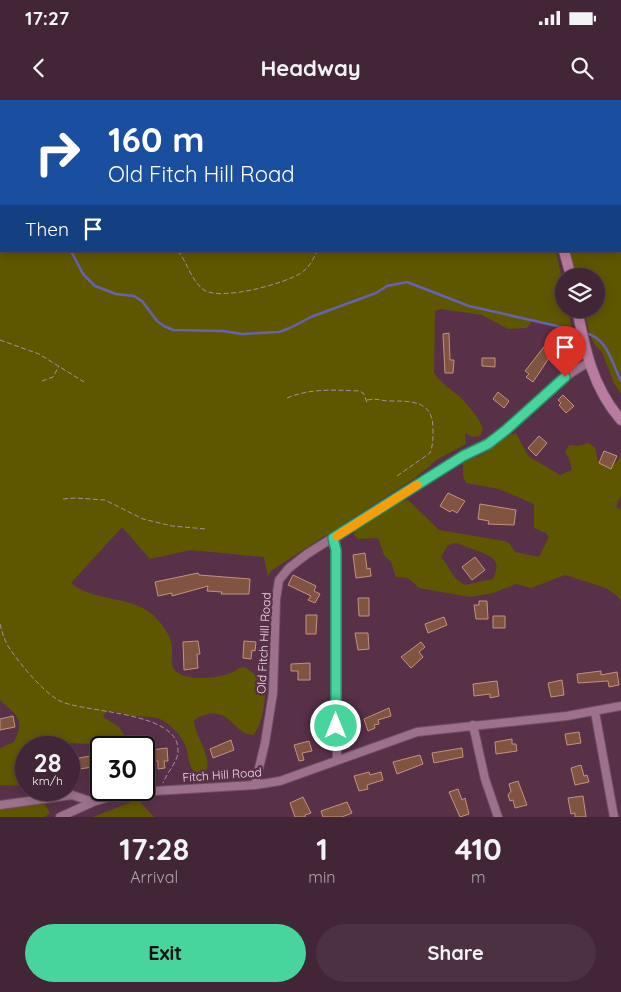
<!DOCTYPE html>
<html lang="en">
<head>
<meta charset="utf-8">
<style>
  :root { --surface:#422537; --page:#4c3142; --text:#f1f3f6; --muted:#aea5ad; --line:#5a4252; --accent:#47d49d }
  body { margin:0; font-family:Quicksand,sans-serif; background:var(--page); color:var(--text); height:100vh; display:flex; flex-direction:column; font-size:19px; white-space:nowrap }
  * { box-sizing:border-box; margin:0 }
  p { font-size:16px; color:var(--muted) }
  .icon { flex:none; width:28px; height:28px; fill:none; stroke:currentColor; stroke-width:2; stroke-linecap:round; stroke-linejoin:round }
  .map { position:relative; height:717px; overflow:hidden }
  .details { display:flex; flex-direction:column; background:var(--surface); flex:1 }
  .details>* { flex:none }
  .top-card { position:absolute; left:0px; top:0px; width:621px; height:152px; box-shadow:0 2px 12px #0003,0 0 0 1px var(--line); background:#1a4fa0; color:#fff; overflow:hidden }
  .tools { position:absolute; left:555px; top:168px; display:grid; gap:10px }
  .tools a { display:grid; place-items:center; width:50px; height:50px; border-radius:50%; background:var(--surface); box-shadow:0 2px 12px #0003,0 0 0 1px var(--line); font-size:25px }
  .speed { position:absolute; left:15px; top:636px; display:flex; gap:10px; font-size:25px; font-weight:700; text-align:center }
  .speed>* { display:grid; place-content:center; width:65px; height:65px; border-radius:50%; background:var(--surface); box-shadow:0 2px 12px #0003,0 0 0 1px var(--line); line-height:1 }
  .speed small { font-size:12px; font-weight:400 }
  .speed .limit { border:2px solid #111; border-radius:8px; background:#fff; color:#111 }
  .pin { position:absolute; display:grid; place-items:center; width:42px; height:42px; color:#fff; margin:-51px -21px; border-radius:50% 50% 50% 0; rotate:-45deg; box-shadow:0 0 5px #0007 }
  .pin .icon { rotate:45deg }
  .me { position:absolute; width:55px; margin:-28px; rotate:0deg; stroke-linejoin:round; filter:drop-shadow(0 0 4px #0008) }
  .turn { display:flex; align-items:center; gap:18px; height:105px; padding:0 25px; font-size:22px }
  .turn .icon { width:65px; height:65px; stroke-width:2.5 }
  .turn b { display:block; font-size:35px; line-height:42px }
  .then { display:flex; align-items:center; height:48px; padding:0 25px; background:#0003; gap:10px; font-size:19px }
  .eta { display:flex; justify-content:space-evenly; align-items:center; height:85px; text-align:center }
  .eta b { font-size:30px; font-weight:800; line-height:35px }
  .cta { display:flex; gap:10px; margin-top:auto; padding:10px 25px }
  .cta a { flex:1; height:58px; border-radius:30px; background:var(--accent); color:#111; font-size:20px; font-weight:800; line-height:58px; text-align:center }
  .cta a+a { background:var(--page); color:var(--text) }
  .status { display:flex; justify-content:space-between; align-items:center; height:35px; padding:0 25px; background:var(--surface); direction:ltr }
  .status svg { height:14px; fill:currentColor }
  header { display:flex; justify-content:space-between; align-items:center; height:65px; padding:0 25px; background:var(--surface); font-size:22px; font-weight:800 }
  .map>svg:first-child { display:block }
  .green { fill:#5f5700; fill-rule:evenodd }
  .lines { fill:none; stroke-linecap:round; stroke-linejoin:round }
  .stream { stroke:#6662b3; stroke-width:2.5 }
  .building { fill:#815442; stroke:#c4927e }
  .minor-casing { stroke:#704f63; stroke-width:10 }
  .major-casing { stroke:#704f63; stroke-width:12 }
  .path { stroke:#ac8c9e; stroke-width:1; stroke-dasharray:5 2.5; stroke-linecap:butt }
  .minor { stroke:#9d718b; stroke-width:8 }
  .major { stroke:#ba7ba1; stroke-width:10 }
  .route-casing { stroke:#2e8a66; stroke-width:12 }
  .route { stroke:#47d49d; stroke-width:9 }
  .slow { stroke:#f59e0b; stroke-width:9 }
  .labels { text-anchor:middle; stroke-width:5; stroke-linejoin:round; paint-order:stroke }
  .street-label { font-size:12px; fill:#f6dcea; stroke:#583149 }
</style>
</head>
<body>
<div class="status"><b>17:27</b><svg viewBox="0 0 49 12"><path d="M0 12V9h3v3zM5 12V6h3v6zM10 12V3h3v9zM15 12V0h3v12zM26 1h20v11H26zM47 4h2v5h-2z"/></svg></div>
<header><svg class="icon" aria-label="back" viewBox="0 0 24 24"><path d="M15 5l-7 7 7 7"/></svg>Headway<svg class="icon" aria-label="search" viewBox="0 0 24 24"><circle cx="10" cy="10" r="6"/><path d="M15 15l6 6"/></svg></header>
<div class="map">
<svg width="621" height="717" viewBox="0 0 621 717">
  <rect width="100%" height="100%" fill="#583149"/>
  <path class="green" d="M0,0L496,1H1V151H556L564,189V209H568L572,230L532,221L527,228L508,229L482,215L441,209L435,211L434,273C441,284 451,289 460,297C467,304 480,319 483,329L480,336L473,337L465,333L466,344L438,359L415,378L272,470L268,476L264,457L190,450L150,459L122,427L71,483C93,502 128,495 152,514C161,522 170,534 172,546C173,559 167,569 182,575C195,580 219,578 231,573C236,571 239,567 244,567C251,570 260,579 263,586C268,596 261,629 253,635C234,634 232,610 208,614C202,615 198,617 194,621C194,637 217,660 203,675C186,672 190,656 185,644C180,634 170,624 160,619C152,616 141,617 132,616C122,614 116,609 105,613L103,617L119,627L126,638L123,644L113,645L103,640L91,644L69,643L64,647L26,648V686L0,685V648L14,642C26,618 16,615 0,600Z
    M620,95L621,101V294L614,283L602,252L595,245L590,235L584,209H596V176H576L570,151H620Z
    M516,333L528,356L560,375L572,370L569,358L565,352L569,345L577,346L589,343L595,348L598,361L610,366L617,362L621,356V396L616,407L621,410V501L616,495L606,488L565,475L531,488L516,484L493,493L470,497L419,488L408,478L396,477L391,462L384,455L378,438L358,439L354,435L355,430C369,423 394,401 408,400L439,430L504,441L509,443L515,452L539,457L549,437L546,433L534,428V404L499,389L466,383L463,376V363L483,354L509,335ZM455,443C463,444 470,449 478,451C493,457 502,460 493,479L465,485C450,476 452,470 441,457L448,445Z
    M134,701H139L154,717H93Z
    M39,702L44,703L50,713L44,717H0V709Z"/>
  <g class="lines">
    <path class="stream" d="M76,0V1
      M71,151L83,174L95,186L116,194L134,196L142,201L157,221L164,226L173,230L223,231L242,234L279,232L290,228L311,217L376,193L387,186L407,182L469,206L579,231
      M585,233C607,237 612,263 621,281"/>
  </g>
  <path class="building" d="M449,233L450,260H454L453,273H445L443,234Z
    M547,243L555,249L533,282L526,277L529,274L525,271Z
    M482,258H495V267L482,266Z
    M498,292L509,301L504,308L493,299Z
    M563,295L574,306L566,313L559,305L561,303L558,300Z
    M539,336L547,343L536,356L528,348Z
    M604,351L617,356L611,369L599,363Z
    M448,393L465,401L457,413L452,410L450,412L440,406Z
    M480,404L516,410L514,425L488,424L489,421L478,419Z
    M365,453L367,469L370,468L371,476L356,478L353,455Z
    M475,457L485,470L472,480L462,467Z
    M198,473L199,475L250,479L249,494H221L222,492L207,491L208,486L172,496V493L158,496L155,482Z
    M293,475L316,486L314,491L320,494L315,503L308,500L311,496L288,485Z
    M358,498H369V516H359Z
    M479,501H487L488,519H476L474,505H479Z
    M306,515H317L316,534H306Z
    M493,516H505V528H493Z
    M444,517L447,525L428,533L425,524Z
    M355,533H368L369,549L358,550Z
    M198,541L200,554H197L198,568L184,570L183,542Z
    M244,541L256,542L255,551L252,550L251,559L243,558Z
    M421,542L425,547L419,552L423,557L411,568L401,557Z
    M310,563V580H298V571H291V564Z
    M601,571V575L617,572L619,585L609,587L608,581L578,583L577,574Z
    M562,580L564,595L551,597L548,583Z
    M497,581L499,596L490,598V594L474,596L473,584Z
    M389,608L391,616L378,620L379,624L374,625L375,628L368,631L364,619Z
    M13,616L15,627L0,630V619Z
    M579,632L581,643L567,645L565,634Z
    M512,639V644H516L517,651L496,654L495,642Z
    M231,640L234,650L213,658L210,649Z
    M309,641L312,651L302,653L304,660L299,661L294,645Z
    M167,648L168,661H164L165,668L158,669V661H152L151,650Z
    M462,648L463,657L434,663L432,653Z
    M96,655L98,666L80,669L79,658Z
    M420,655L423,664L397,674L393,662Z
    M581,665L584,676L587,675L589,682L575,685L571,668Z
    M369,672L370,675L381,672L383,680L367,685L368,689L359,691L354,676Z
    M518,681L527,705L515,708L513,700L510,701L508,695L511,691L509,684Z
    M458,689L462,700L465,698L469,714L460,717L449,692Z
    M583,696L586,717H575V713L571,714L568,698Z
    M303,697L311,713L305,715V717H295L290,703Z
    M347,702L352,713L342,717H323L321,711Z"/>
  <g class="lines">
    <defs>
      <path id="minor" d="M333,439L336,450L337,659
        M595,612L614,717
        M473,625L485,679L498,717
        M255,685L265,643L273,593L276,499L279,480L289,468L307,454L463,356C478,348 494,341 507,330C534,307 556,279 588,263
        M0,705L72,695L93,702
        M60,717L93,702L121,693L255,685L280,681L417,632L567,616L621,606"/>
      <path id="major" d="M503,0V1
        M564,151L571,176
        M577,209C585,250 593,288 621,320"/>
    </defs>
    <use href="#minor" class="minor-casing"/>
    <use href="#major" class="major-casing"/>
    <path class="path" d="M285,1L286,0
      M178,151C187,162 192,182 204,190C221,201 284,184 301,173C309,168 313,160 317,151
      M0,240L39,254L84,282
      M42,281L53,277L59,266
      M287,298C311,288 334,290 360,291L364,294L367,303
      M367,300C378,298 381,301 390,301C413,301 433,301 433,329C433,338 433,346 430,353L397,376
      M63,399L75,398L105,400L143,419L172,426L206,429
      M0,524C2,532 4,539 8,546C18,562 44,593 60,601C84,613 177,611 178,649C179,661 167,672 163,683"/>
    <use href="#minor" class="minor"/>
    <use href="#major" class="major"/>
  </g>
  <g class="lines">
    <defs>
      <path id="route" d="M336,626V450L333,438L463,356L488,344L506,330L565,277"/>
    </defs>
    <use href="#route" class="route-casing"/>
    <use href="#route" class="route"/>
    <path class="slow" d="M337,436L417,385"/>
  </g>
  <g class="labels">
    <g class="street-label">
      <text transform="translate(264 543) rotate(-87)" y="4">Old Fitch Hill Road</text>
      <text transform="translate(222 675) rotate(-4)" y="4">Fitch Hill Road</text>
    </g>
  </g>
</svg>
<div class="tools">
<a><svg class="icon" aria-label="layers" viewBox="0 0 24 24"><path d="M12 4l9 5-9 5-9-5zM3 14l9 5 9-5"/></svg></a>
</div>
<div class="speed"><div>28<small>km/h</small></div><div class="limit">30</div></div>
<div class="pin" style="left:565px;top:277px;background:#d93025"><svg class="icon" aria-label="arrive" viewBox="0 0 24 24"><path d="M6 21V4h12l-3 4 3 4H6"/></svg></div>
<svg class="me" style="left:336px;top:626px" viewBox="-20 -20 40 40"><circle r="17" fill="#47d49d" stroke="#fff" stroke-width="3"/><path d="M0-11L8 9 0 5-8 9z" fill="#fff"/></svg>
<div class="top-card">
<div class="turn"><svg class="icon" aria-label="right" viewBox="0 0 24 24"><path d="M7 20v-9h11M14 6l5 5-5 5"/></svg><div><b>160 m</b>Old Fitch Hill Road</div></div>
<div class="then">Then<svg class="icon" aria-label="arrive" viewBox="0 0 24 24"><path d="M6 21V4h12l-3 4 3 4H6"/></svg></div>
</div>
</div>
<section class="details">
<div class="eta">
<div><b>17:28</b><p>Arrival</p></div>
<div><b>1</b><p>min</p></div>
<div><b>410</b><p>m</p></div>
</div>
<div class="cta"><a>Exit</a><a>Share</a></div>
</section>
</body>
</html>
